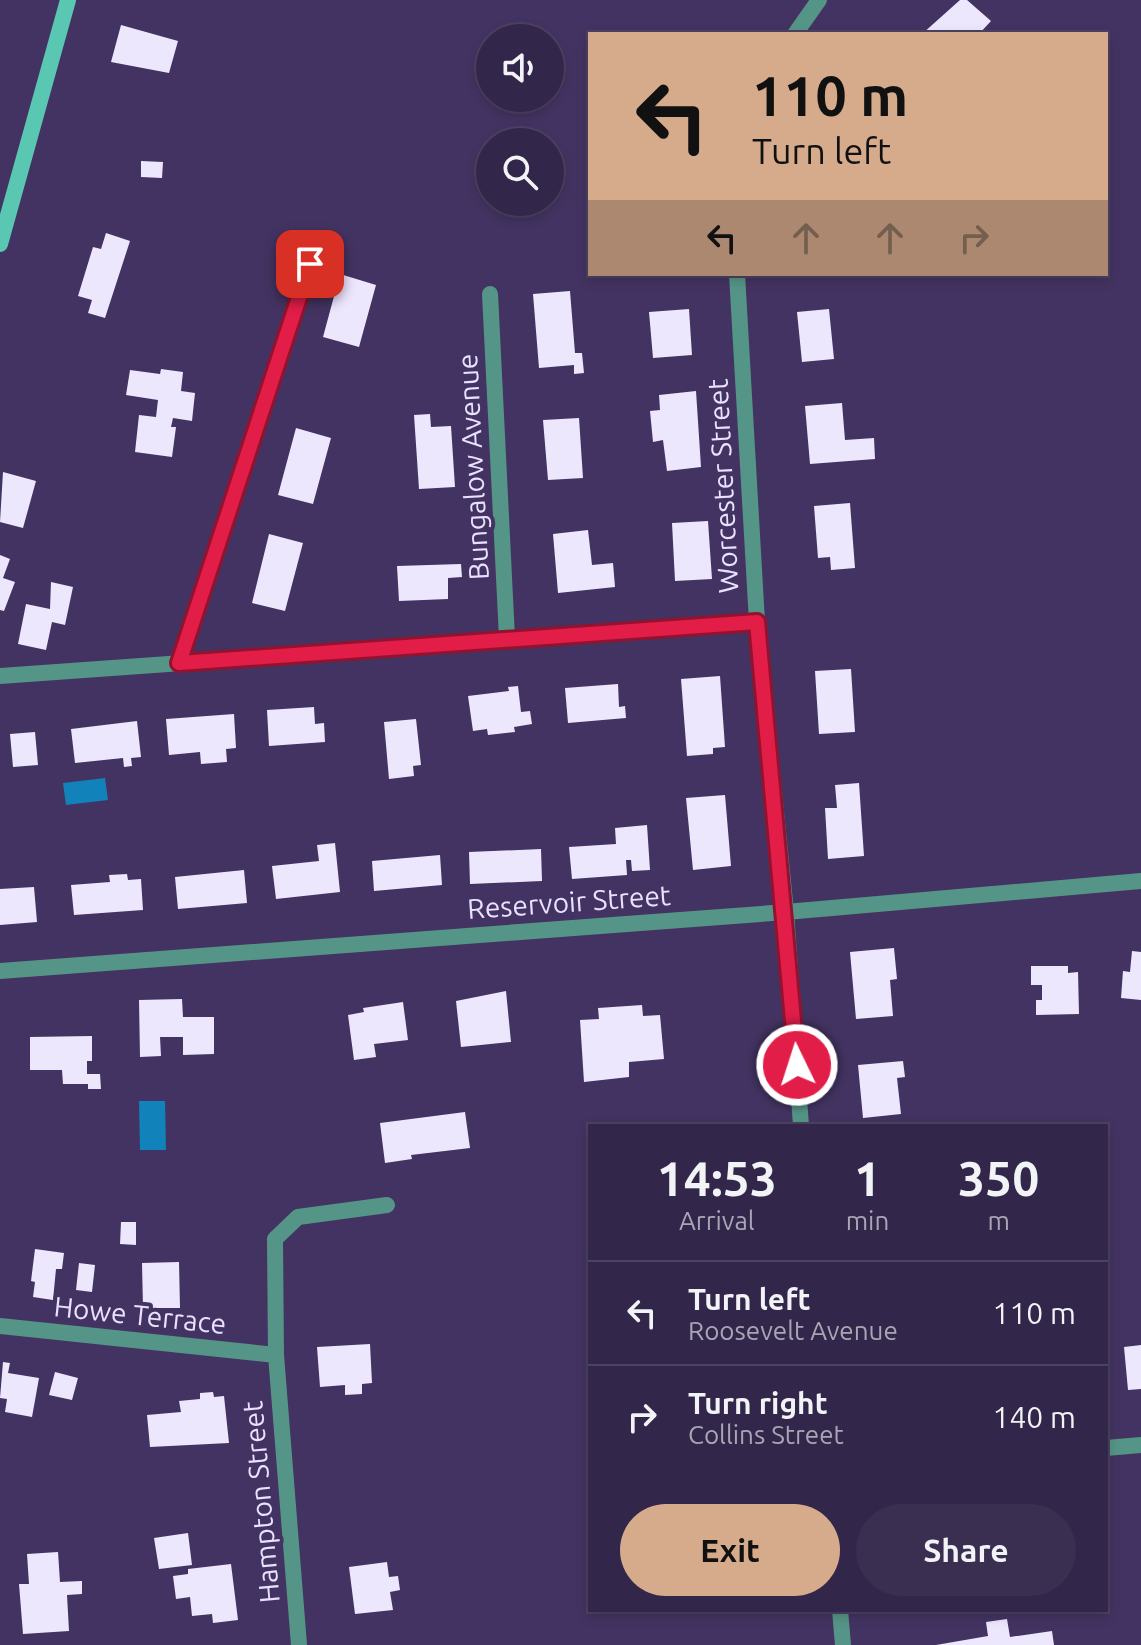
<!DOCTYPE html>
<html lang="en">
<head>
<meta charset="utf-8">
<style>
  :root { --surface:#32264a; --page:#3a2e51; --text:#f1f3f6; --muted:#a8a5b5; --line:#4d4362; --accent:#d6ab8b }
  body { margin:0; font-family:Ubuntu,sans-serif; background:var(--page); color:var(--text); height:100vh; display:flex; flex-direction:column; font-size:30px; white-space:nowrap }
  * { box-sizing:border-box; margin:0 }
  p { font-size:26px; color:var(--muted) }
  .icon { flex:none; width:44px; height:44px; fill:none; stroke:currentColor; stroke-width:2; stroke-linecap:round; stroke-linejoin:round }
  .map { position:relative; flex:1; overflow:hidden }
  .side { position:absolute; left:588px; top:1124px; width:520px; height:488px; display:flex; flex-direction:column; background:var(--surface); border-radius:0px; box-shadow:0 4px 12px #0003,0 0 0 2px var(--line) }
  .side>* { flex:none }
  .banner { position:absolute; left:588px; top:32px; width:520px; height:244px; border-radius:0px; box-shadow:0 4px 12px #0003,0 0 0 2px var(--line); background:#d6ab8b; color:#111; overflow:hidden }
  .fabs { position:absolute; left:476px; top:24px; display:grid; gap:16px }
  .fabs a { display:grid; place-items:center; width:88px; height:88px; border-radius:50%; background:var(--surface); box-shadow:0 4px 12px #0003,0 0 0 2px var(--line); font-size:40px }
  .pin { position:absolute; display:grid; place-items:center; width:68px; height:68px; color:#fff; margin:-34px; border-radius:16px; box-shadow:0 4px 12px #0006 }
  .me { position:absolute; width:88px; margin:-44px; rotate:356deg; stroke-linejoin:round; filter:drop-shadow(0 0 6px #0008) }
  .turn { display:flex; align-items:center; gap:28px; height:168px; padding:0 32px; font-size:36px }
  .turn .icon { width:104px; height:104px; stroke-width:2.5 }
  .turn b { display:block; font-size:56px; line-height:68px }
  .lanes { display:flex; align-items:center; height:76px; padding:0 32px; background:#0003; justify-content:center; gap:40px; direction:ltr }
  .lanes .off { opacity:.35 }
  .eta { display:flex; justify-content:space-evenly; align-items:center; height:136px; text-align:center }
  .eta b { font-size:48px; font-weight:700; line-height:56px }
  .primary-button { display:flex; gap:16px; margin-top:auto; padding:16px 32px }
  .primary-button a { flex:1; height:92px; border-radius:48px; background:var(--accent); color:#111; font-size:32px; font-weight:700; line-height:92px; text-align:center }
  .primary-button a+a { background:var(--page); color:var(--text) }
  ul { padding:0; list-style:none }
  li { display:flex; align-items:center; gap:24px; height:104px; padding:0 32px; border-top:2px solid var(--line) }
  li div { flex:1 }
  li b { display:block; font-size:30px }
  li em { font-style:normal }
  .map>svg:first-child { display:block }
  .water { fill:#1183ba }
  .building { fill:#ede7fe }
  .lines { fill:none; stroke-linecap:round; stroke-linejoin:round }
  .street { stroke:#559587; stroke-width:16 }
  .secondary { stroke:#59c7b1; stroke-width:16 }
  .route-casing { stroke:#92132f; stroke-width:20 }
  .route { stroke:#e11d48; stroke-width:14 }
  .labels { text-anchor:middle; stroke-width:8; stroke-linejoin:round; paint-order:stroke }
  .street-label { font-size:28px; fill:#e9e1fe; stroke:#433362 }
</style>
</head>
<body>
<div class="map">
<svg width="1141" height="1645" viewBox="0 0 1141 1645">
  <rect width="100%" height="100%" fill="#433362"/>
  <path class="water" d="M105,778L108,800L66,805L63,783Z
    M139,1101H165L166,1150H140Z"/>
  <path class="building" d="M960,0H967L991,21L979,34H922Z
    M121,25L178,41L169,73L111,62Z
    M141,161L163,162L162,178L141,177Z
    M106,233L130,241L105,318L88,313L92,300L78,296L93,247L101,249Z
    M340,274L376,285L359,347L323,337Z
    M570,291L575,353H582L584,373L574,374V365L539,368L533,294Z
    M689,309L692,355L653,358L649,312Z
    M829,309L834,359L802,362L797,312Z
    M161,369L183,372L181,391L195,393L192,421L173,418L171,427H176L172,457L135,452L139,415L156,417L158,400L126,395L130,370L160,374Z
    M696,391L701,467L667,471L663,440L653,442L650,411L660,410L659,395Z
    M842,403L845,440L874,438L875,459L810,464L805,406Z
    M430,414L431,427L451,426L455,487L419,489L414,415Z
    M579,418L583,478L548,480L543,420Z
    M296,428L331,438L313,504L278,495Z
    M3,472L36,481L23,528L0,522Z
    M850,503L855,568L831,570L830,557L818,558L814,506Z
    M708,521L712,579L675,581L672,523Z
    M588,530L592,565L613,563L615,587L558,593L553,534Z
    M269,534L303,543L285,611L252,603Z
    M0,555L10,559L3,578L15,582L4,611L0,610Z
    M461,564L462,577L448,578V599L399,601L397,566Z
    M51,582L73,587L65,625L52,622L46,650L18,644L26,604L50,609Z
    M851,669L855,732L819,734L815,671Z
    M720,676L725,747L713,748V754L687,756L681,679Z
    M618,684L619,707L625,706L626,718L568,723L565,688Z
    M518,686L521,712L530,711L532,724L514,727L515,732L488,735L487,729L473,731L468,696L509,691L508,687Z
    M314,707L315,724L324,723L325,742L269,746L267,710Z
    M234,714L236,748L226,749L227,762L201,764L200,752L169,755L166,719Z
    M416,719L421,765L413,766L414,776L389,779L384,722Z
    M137,721L141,757L131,758L132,766L124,767L123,758L75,763L71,729Z
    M35,732L38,765L13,767L10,734Z
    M859,783L864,856L828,859L825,808H837L835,785Z
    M725,795L731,866L693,870L686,798Z
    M647,825L650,870L632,871L631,860H626L627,875L572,879L569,847L616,844L615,828Z
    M335,843L340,892L276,899L272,866L319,861L317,845Z
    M541,849L542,881L470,884L469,852Z
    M440,855L442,885L374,891L372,861Z
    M244,870L247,903L178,909L175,877Z
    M127,874L128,880L141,879L143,910L74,915L71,885L110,882L109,875Z
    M34,887L37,922L0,925V889Z
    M894,948L897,979L890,980L893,1016L856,1019L850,952Z
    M1132,951L1141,952V1000L1121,998L1123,971L1130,972Z
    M1031,966H1068V973L1078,972L1079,1014L1036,1015V1000H1042V985H1031Z
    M506,991L511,1042L461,1047L456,1001Z
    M182,999L183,1017H214V1054L183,1055V1037H160L161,1056L140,1057L139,1000Z
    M403,1002L408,1040L374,1044L376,1057L354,1060L348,1015L364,1012L363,1008Z
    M642,1005L643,1016L660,1015L664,1059L629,1062V1077L584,1082L580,1020L599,1019L598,1008Z
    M92,1036V1061H87V1074H100L101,1089H88V1084H63L62,1070H30V1037Z
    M903,1061L905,1077L897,1078L901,1114L863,1118L858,1065Z
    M465,1112L470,1148L411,1155L412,1159L385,1163L380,1123Z
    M121,1222H136V1245L120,1244Z
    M35,1249L64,1253L62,1269H56L53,1300L33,1297L35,1282L31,1281Z
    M179,1262L180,1308H143L142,1263Z
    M79,1263L95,1265L92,1292L76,1290Z
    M370,1344L372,1383L362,1384V1394L345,1395V1385L320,1387L317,1347Z
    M1141,1345V1389L1128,1390L1124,1347Z
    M3,1362L10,1363L8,1373L39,1378L32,1417L5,1412L7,1399L0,1398Z
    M55,1372L78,1378L72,1400L49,1395Z
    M213,1392L214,1397L224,1396L229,1443L150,1447L147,1415L181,1412L179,1401L200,1399V1393Z
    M188,1533L192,1565L159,1569L154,1538Z
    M58,1552L60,1582L82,1581V1594L67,1595L69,1631L23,1634L19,1584H29L27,1554Z
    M387,1562L389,1577L398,1576L400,1590L390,1592L393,1610L355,1614L349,1567Z
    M231,1564L238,1620L213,1623L212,1614L192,1616L190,1597L176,1599L173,1576L188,1574V1569Z
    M1007,1619L1010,1637L1052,1631L1054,1645H936L988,1636L986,1622Z"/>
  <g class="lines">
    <path class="street" d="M795,34L819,0
      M737,274L757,622L786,912L801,1126
      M490,294L507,638
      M179,663L310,264
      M0,676L757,622
      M0,971L786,912L1141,881
      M0,1326L276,1355
      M1106,1448L1141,1445
      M840,1610L843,1645
      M299,1645L276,1355L275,1239L298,1217L387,1205"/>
    <path class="secondary" d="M0,244L68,0"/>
  </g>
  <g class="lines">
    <defs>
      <path id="route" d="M310,264L179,663L757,622L797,1065"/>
    </defs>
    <use href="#route" class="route-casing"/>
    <use href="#route" class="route"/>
  </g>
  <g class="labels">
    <g class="street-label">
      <text transform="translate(473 467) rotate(-93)" y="10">Bungalow Avenue</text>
      <text transform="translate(723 486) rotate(-93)" y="10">Worcester Street</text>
      <text transform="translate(569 902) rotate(-4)" y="10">Reservoir Street</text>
      <text transform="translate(140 1315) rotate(6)" y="10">Howe Terrace</text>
      <text transform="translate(261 1502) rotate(-95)" y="10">Hampton Street</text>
    </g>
  </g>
</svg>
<div class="fabs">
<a><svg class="icon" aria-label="sound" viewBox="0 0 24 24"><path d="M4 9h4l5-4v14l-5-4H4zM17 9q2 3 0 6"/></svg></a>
<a><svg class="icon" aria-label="search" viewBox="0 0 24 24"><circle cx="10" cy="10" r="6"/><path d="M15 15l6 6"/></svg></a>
</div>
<div class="pin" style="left:310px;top:264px;background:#d93025"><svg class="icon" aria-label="arrive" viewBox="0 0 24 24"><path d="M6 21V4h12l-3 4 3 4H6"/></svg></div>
<svg class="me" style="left:797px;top:1065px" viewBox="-20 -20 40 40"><circle r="17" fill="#e11d48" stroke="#fff" stroke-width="3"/><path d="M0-11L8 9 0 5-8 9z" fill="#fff"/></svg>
<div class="banner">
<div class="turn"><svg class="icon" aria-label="left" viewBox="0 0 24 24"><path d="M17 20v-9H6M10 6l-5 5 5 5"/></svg><div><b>110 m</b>Turn left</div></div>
<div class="lanes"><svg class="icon" aria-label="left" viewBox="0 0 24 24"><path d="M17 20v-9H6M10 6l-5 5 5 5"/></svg><svg class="icon off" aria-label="ahead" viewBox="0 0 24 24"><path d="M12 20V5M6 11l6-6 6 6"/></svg><svg class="icon off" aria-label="ahead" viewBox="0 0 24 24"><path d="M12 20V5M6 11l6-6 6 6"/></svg><svg class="icon off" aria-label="right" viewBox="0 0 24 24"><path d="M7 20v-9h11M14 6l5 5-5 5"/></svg></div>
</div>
<section class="side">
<div class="eta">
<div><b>14:53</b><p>Arrival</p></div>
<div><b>1</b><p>min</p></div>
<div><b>350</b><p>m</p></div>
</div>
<ul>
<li><svg class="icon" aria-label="left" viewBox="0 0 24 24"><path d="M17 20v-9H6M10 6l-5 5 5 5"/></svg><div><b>Turn left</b><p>Roosevelt Avenue</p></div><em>110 m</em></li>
<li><svg class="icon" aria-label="right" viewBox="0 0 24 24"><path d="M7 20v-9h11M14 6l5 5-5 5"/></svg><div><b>Turn right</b><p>Collins Street</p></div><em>140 m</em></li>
</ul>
<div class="primary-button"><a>Exit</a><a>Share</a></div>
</section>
</div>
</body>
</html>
